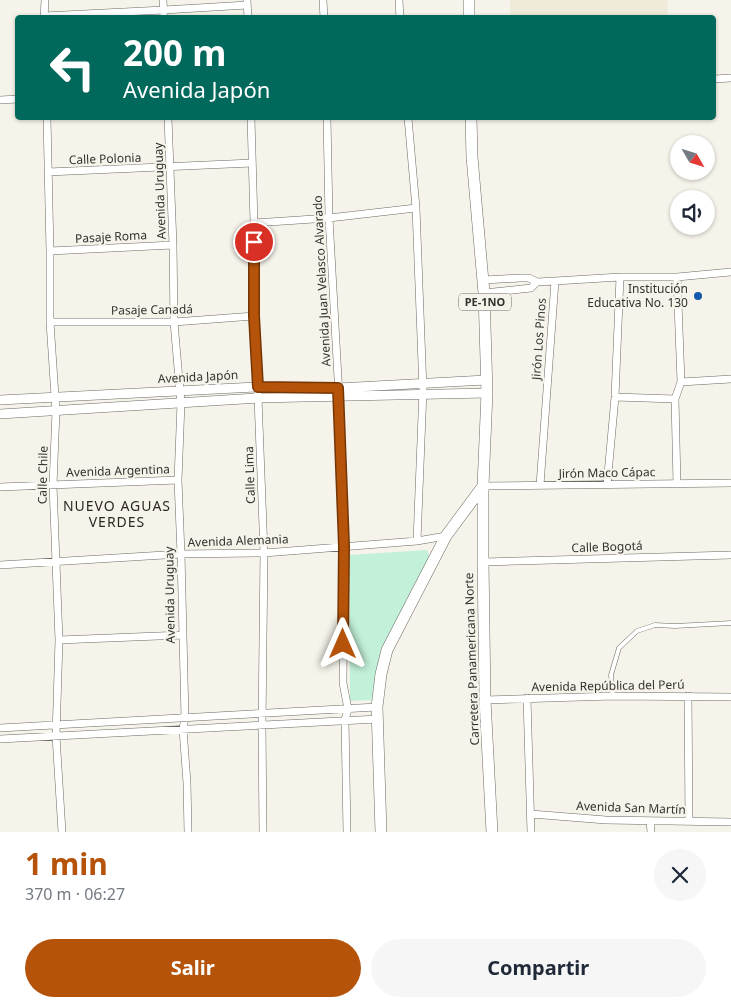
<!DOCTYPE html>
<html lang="es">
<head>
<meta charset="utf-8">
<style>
  :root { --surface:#fff; --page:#f6f6f7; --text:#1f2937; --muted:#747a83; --accent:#b45309 }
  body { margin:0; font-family:"Noto Sans",sans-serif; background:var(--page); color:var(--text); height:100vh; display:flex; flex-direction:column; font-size:19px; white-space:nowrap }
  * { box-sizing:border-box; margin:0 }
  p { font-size:16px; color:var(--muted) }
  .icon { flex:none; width:28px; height:28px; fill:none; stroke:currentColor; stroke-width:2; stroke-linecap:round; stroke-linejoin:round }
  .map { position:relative; height:832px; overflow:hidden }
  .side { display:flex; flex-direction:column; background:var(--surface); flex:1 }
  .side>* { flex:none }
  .hud { position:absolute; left:15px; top:15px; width:701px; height:105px; border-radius:5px; box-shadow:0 1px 4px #0004; background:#00695c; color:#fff; overflow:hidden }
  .needle { width:32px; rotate:129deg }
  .fabs { position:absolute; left:670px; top:135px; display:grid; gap:10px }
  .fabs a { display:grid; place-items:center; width:45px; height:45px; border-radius:50%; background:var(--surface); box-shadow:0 1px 4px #0004; font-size:25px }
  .pin { position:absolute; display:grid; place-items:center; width:42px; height:42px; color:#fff; margin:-21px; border:2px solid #fff; border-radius:50%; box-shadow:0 1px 5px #0007 }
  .me { position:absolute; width:55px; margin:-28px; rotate:0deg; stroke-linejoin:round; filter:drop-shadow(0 0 4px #0008) }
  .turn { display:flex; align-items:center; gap:18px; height:105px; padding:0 25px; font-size:22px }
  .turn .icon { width:65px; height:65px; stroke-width:2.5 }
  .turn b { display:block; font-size:35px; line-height:42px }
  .round { display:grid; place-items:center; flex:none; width:52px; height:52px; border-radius:26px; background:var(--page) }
  .head { display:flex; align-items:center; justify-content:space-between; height:85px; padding:0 25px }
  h1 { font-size:30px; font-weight:700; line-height:38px; color:var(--accent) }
  .action { display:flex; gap:10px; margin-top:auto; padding:10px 25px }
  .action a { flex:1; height:58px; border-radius:30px; background:var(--accent); color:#fff; font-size:20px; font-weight:700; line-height:58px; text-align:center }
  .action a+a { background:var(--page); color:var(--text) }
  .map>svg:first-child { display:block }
  .built { fill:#efead9 }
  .green { fill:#c2f0d8 }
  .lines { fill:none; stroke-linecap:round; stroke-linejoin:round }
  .service-casing { stroke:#6b6961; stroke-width:5 }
  .minor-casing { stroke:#6b6961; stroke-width:8 }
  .tertiary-casing { stroke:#6b6961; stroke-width:10 }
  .primary-casing { stroke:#6b6961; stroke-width:12 }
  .service { stroke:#fff; stroke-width:4 }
  .minor { stroke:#fff; stroke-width:7 }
  .tertiary { stroke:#fff; stroke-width:9 }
  .primary { stroke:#fff; stroke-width:11 }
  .route-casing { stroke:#753606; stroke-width:12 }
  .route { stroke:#b45309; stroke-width:9 }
  .poi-dot { fill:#125baa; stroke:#f6f3ea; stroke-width:2 }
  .labels { text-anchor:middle; stroke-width:4.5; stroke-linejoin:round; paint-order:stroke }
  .shield { fill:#f6f3ea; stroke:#6e6c66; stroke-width:1 }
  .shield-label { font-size:11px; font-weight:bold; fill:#33322e }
  .street-label { font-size:12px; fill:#33322e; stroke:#f6f3ea }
  .poi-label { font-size:12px; fill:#33322e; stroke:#f6f3ea; text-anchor:end }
  .neighbourhood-label { font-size:14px; letter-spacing:1px; fill:#2b2922; stroke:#f6f3ea }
</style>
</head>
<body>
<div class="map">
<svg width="731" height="832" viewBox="0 0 731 832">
  <rect width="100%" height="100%" fill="#f6f3ea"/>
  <path class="built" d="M510,0H667L668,17H510Z"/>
  <path class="green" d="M427,550L430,558L378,663L372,700L350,701L349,555Z"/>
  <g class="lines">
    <defs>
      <path id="service" d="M613,696L611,675L619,648L637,631L655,625L675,626L731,623"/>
      <path id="minor" d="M163,0L164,18
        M247,0L248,18
        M323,0L324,18
        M399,0L400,18
        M44,16L164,10L247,5
        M44,18L45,0
        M714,79L731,78
        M0,100L18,99
        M47,118L50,251V322L56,411L53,485L59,640L56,736L62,832
        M168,118L173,245L174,322L181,403L178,480L181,554L185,718L183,729L187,783L188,832
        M251,118L254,223V316L258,398L264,553L262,725L263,832
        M327,118L329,218L339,396L344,546L343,683L348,709L345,720L347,832
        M408,118L416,208L423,390L417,541
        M48,172L252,163
        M254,223L329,218L416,208
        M50,251L173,245
        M677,277L681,382L675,399L677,484
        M484,280L520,278H529L537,282L555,281
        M484,293L531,288L537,282
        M50,322H174L254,316
        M681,382L731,379
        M615,397L675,399
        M540,485L555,281L620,277H677L731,272
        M607,485L615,397L620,277
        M483,486L731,483
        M0,487L178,480
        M483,562L731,555
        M0,565L181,554L264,553L417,541L446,536
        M59,640L183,635
        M688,696L689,821
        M527,698L531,832
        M485,700L613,696L731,697
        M0,728L377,707
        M0,739L378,719
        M531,814L606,820L731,822
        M650,821L651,832"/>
      <path id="tertiary" d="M0,400L258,387L338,388L486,380
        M0,414L258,398L487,393"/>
      <path id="primary" d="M469,0V18
        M471,118L472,157L484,293L487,393L483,486V562L485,700L492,832
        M381,832L377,707L381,674L387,650L446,536L483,486"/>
    </defs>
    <use href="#service" class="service-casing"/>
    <use href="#minor" class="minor-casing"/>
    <use href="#tertiary" class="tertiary-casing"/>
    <use href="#primary" class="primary-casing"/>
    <use href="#service" class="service"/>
    <use href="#minor" class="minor"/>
    <use href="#tertiary" class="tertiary"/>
    <use href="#primary" class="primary"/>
  </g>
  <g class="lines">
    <defs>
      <path id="route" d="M254,242V316L258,387L338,388L344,546L343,644"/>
    </defs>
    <use href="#route" class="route-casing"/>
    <use href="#route" class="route"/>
  </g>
  <circle class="poi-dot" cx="698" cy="296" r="5"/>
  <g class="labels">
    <rect class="shield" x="459" y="293.5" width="52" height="17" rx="4"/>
    <g class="shield-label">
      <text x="485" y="306">PE-1NO</text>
    </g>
    <g class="street-label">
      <text transform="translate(105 159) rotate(-2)" y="4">Calle Polonia</text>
      <text transform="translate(160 191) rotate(-92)" y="4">Avenida Uruguay</text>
      <text transform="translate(111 237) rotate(-3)" y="4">Pasaje Roma</text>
      <text transform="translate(322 281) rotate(-93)" y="4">Avenida Juan Velasco Alvarado</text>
      <text transform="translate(152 310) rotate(-1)" y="4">Pasaje Canadá</text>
      <text transform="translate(539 339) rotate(-86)" y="4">Jirón Los Pinos</text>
      <text transform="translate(198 377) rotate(-3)" y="4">Avenida Japón</text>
      <text transform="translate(118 471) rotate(-2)" y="4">Avenida Argentina</text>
      <text transform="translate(607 473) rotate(-1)" y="4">Jirón Maco Cápac</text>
      <text transform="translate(43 475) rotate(-89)" y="4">Calle Chile</text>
      <text transform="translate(250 475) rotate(-92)" y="4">Calle Lima</text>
      <text transform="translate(238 541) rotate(-2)" y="4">Avenida Alemania</text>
      <text transform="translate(607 547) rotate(-2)" y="4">Calle Bogotá</text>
      <text transform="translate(170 595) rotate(-91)" y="4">Avenida Uruguay</text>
      <text transform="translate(472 659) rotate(-92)" y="4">Carretera Panamericana Norte</text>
      <text transform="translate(608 686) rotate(-1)" y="4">Avenida República del Perú</text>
      <text transform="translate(631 808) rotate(2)" y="4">Avenida San Martín</text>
    </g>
    <g class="poi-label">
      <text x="688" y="293">Institución<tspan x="688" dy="14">Educativa No. 130</tspan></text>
    </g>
    <g class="neighbourhood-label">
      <text x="117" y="511">NUEVO AGUAS<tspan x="117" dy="16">VERDES</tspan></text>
    </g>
  </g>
</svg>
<div class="fabs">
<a><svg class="needle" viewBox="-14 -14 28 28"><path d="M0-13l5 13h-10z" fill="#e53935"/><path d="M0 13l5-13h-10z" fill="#747a83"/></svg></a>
<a><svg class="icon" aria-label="sound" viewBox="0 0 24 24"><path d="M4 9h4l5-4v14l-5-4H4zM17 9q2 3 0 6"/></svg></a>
</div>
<div class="pin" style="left:254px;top:242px;background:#d93025"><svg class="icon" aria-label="arrive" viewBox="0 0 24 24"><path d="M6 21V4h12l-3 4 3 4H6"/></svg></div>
<svg class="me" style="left:343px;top:644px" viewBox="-20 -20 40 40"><path d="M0-17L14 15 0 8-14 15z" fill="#b45309" stroke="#fff" stroke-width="4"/></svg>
<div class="hud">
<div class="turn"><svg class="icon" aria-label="left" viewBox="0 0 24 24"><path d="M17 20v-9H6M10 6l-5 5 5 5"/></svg><div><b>200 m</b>Avenida Japón</div></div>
</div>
</div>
<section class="side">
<div class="head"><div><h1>1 min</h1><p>370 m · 06:27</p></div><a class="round"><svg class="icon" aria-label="close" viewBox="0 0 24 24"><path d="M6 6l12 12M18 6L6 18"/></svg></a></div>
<div class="action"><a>Salir</a><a>Compartir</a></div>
</section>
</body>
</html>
